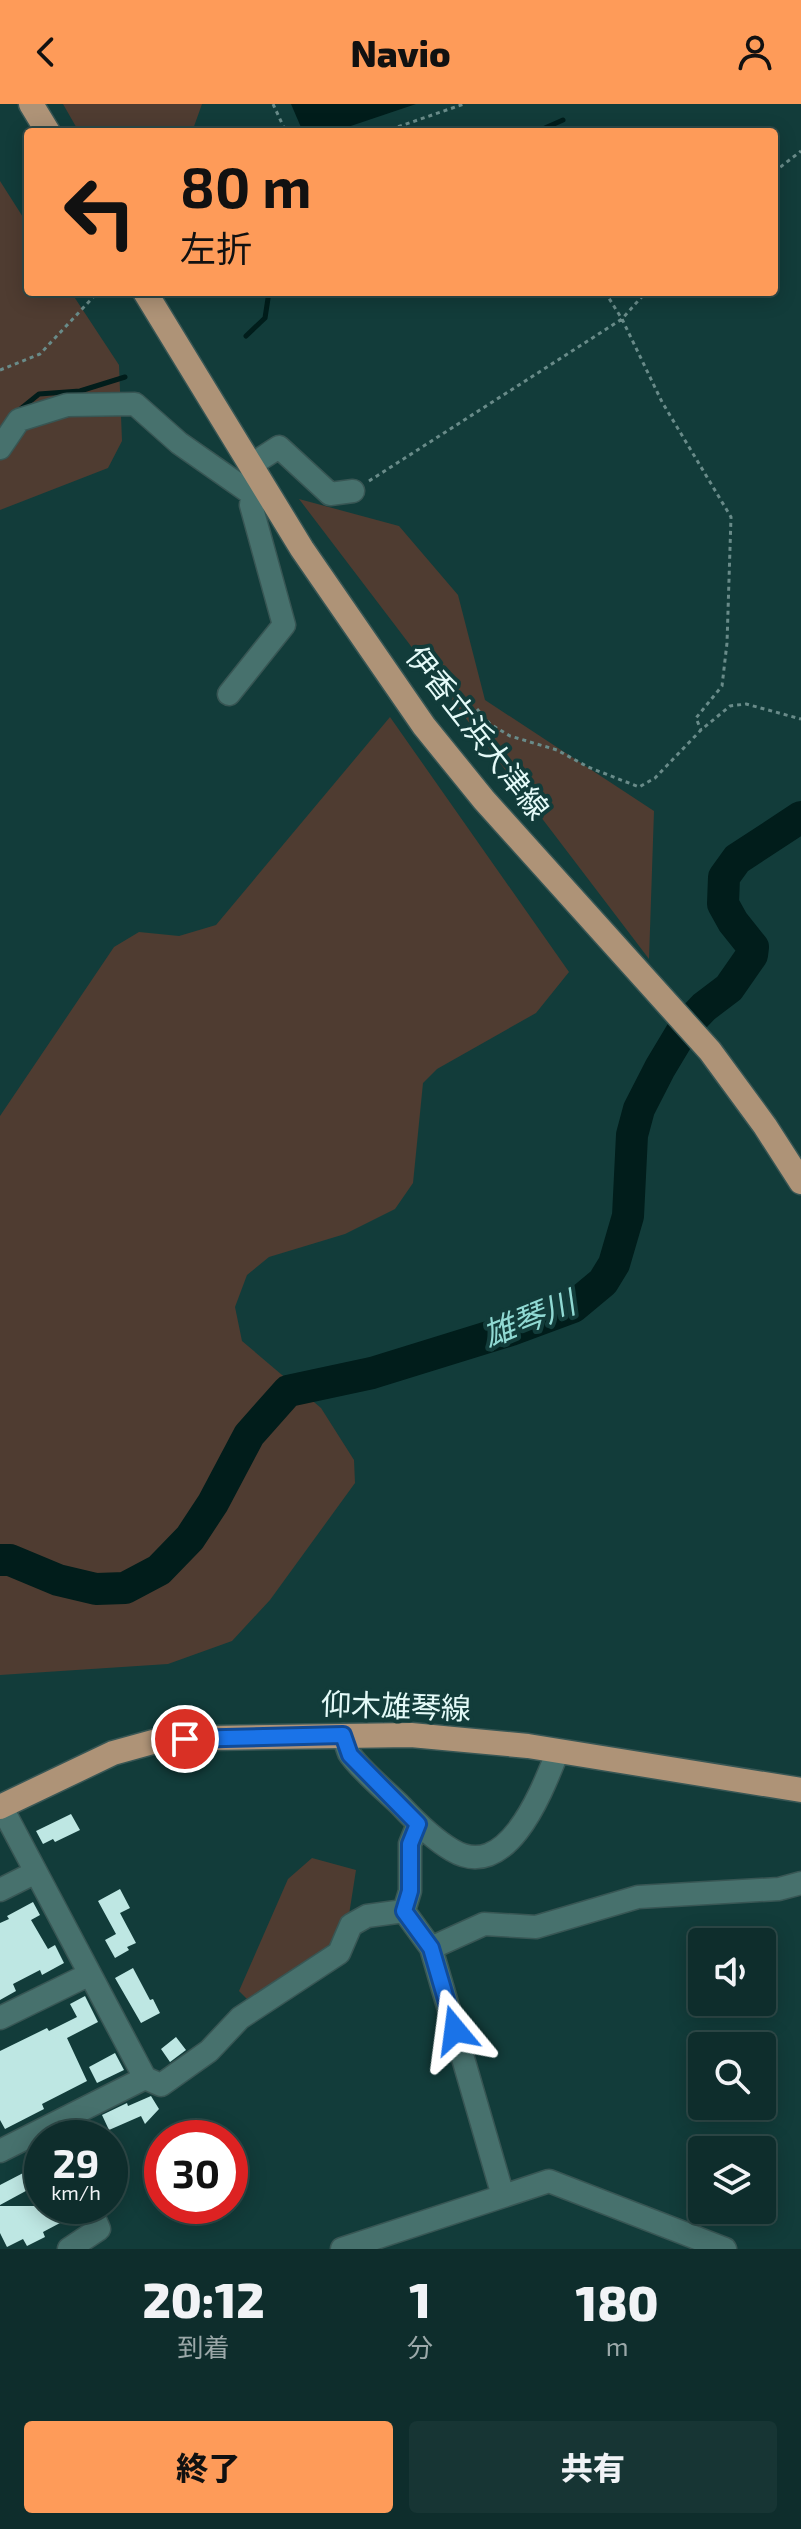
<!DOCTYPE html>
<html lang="ja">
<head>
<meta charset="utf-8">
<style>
  :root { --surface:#0e2d2c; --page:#173534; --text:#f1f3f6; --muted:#9ba8a9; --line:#2e4948; --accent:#fe9b59 }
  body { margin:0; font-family:"Exo 2","Noto Sans JP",sans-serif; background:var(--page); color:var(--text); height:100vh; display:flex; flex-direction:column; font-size:30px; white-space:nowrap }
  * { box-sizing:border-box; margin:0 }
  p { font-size:26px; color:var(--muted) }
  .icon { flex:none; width:44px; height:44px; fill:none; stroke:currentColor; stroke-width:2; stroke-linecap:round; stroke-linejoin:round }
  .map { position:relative; height:2145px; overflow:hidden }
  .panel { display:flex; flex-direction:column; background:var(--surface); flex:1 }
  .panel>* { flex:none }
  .hud { position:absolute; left:24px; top:24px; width:754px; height:168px; border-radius:8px; box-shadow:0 4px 20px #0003,0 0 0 2px var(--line); background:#fe9b59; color:#111; overflow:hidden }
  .fabs { position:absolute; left:688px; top:1824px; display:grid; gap:16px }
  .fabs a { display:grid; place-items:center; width:88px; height:88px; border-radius:8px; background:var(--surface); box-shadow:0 4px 20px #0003,0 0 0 2px var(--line); font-size:40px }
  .speed { position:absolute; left:24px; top:2016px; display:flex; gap:16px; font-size:40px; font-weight:700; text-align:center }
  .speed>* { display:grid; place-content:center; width:104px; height:104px; border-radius:50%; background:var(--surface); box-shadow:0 4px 20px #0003,0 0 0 2px var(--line); line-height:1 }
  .speed small { font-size:20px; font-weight:400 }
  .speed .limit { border:12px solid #d22; background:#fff; color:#111 }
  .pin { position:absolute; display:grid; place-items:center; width:68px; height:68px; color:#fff; margin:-34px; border:4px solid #fff; border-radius:50%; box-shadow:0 2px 8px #0007 }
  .me { position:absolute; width:88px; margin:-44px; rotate:344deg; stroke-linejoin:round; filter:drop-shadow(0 0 6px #0008) }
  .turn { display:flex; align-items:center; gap:28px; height:168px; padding:0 24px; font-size:36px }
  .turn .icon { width:104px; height:104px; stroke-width:2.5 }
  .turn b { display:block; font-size:56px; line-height:68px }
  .eta { display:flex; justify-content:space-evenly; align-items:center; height:136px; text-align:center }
  .eta b { font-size:48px; font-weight:800; line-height:56px }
  .primary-button { display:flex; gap:16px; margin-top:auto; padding:16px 24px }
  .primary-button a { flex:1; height:92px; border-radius:8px; background:var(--accent); color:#111; font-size:32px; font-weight:800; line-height:92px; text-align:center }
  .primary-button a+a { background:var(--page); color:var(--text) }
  header { display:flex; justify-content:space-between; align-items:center; height:104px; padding:0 24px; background:var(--accent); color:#111; font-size:36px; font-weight:800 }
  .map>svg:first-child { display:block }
  .green { fill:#4f3c31 }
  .water { fill:#011d1b }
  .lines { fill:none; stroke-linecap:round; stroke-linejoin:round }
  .stream { stroke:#011d1b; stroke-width:5 }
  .river { stroke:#011d1b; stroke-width:32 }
  .building { fill:#bee7e3 }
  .minor-casing { stroke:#385654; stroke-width:25 }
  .major-casing { stroke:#385654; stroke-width:27 }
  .path { stroke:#698b89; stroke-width:3; stroke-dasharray:4 4; stroke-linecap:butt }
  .minor { stroke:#47716d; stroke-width:22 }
  .major { stroke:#ae9377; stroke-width:24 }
  .route-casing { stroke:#114b97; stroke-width:20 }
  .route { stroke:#1a73e8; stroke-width:14 }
  .labels { text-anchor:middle; stroke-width:8; stroke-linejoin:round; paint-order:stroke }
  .street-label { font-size:30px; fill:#e4faf8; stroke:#123c3a }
  .water-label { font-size:32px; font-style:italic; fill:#90d9d3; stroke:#123c3a }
</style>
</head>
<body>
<header><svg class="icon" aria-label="back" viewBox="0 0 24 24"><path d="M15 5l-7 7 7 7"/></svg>Navio<svg class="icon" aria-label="person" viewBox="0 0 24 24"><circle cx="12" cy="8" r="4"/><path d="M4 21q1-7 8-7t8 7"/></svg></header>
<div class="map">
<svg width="801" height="2145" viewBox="0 0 801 2145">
  <rect width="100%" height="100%" fill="#123c3a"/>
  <path class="green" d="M63,0H202L192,28H79Z
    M0,77L28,121V188H71L119,261L122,337L108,364L0,406Z
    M299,395L399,422L458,491L485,596L654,707L649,855Z
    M390,613L569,868L536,909L437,965L423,979L413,1079L395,1105L345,1130L269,1153L247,1171L235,1203L242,1237L321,1304L354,1356L355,1379L270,1496L232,1537L168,1560L0,1571V1012L114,843L139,828L179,832L216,821Z
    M312,1754L356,1766L344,1843L267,1898L247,1895L239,1887L288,1775Z"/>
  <path class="water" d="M291,0H416L333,28H303Z"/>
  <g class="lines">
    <path class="stream" d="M536,28L563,16
      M246,232L265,214L269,188
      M18,307L39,290L80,287L125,273"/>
    <path class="river" d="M0,1456H10L58,1476L96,1485L125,1484L159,1466L190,1434L213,1399L249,1331L288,1287L372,1269L511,1226L573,1203L603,1178L614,1160L628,1112L632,1031L639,1005L660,964L684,924L704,903L729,884L752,851L753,843L733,818L723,800L724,773L737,755L801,713"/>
  </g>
  <path class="building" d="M71,1710L80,1726L55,1738L53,1735L43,1740L36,1727Z
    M120,1785L130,1804L120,1809L136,1839L127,1843L129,1846L115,1854L105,1836L116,1830L98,1797Z
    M33,1798L40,1811L31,1816L48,1845L55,1841L64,1859L42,1871L40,1866L13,1880L16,1887L0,1896V1819L9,1815L7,1812Z
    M133,1864L150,1896L153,1895L160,1909L141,1919L115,1874Z
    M85,1892L98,1918L67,1934L87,1977L42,2000L44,2005L5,2025L0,2016V1947L47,1924L49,1927L77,1913L70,1900Z
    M176,1933L186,1946L170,1958L161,1945Z
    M115,1949L124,1966L97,1979L89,1963Z
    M151,1992L159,2005L145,2020L141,2012L109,2026L102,2011L127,1999L128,2002Z
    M42,2054V2096L35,2082L0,2101V2081L27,2067L26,2063Z
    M0,2102H75L77,2110L43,2128L45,2133L27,2142L23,2135L7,2143L0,2129Z"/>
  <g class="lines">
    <defs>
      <path id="minor" d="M0,344L19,316L67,301L135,300L179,339L252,390
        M251,361L279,343L330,390L353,387
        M229,590L284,521L251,401L254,379
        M343,1631C345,1637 347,1644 349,1649C358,1664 388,1689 401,1702C416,1718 433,1735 452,1746C508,1780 543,1684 558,1647
        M1,1702L145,1974L161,1981L209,1947L240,1914L339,1849L351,1821L367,1812L404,1807
        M418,1720L410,1740V1787L404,1807L431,1844
        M0,1786L36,1768
        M0,1914L90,1870
        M0,2047L145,1974
        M503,2092L431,1844L484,1820L536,1823L638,1793L779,1785L801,1779
        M69,2145L99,2125L89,2102
        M342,2145L549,2077L725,2145"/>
      <path id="major" d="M31,0L48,28
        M145,188L302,445L424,622L484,696L710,947L765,1022L801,1078
        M0,1703L113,1649L160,1636L210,1634L411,1631L528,1642L801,1686"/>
    </defs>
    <use href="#minor" class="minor-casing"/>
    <use href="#major" class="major-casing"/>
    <path class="path" d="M273,0L286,28
      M383,28L464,0
      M774,68L801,47
      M605,188L622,215L662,298L731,413L727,539L722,582L696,614L701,626
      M0,266L40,250L98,188
      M369,377L622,215L646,188
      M477,605L490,620L510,632L557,646L588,663L639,683L655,674L701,626L730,602L746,600L801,615"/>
    <use href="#minor" class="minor"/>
    <use href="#major" class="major"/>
  </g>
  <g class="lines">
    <defs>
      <path id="route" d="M185,1635L343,1631L350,1651L418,1720L410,1740V1787L404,1807L431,1844L455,1926"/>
    </defs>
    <use href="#route" class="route-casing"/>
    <use href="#route" class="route"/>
  </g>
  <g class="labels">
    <g class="street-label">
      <text transform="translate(477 629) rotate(52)" y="10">伊香立浜大津線</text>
      <text transform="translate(396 1603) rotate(2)" y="10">仰木雄琴線</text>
    </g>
    <g class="water-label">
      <text transform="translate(529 1215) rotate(-22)" y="11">雄琴川</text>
    </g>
  </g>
</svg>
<div class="fabs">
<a><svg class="icon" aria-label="sound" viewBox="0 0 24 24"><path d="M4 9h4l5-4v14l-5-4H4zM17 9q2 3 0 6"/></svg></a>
<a><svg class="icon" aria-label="search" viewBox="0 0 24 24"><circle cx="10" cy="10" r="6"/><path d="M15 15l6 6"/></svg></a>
<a><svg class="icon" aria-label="layers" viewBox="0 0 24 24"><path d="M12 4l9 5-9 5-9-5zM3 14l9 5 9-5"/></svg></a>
</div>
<div class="speed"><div>29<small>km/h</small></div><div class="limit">30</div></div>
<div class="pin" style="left:185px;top:1635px;background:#d93025"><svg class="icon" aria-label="arrive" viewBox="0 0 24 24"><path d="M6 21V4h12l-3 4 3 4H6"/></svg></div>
<svg class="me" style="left:455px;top:1926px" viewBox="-20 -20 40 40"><path d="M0-17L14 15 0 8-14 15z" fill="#1a73e8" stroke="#fff" stroke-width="4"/></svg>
<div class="hud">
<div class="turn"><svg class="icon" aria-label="left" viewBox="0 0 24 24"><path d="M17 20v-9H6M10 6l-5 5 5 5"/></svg><div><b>80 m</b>左折</div></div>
</div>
</div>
<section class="panel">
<div class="eta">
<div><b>20:12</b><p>到着</p></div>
<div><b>1</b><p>分</p></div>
<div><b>180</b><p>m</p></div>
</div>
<div class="primary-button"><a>終了</a><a>共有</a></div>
</section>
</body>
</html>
